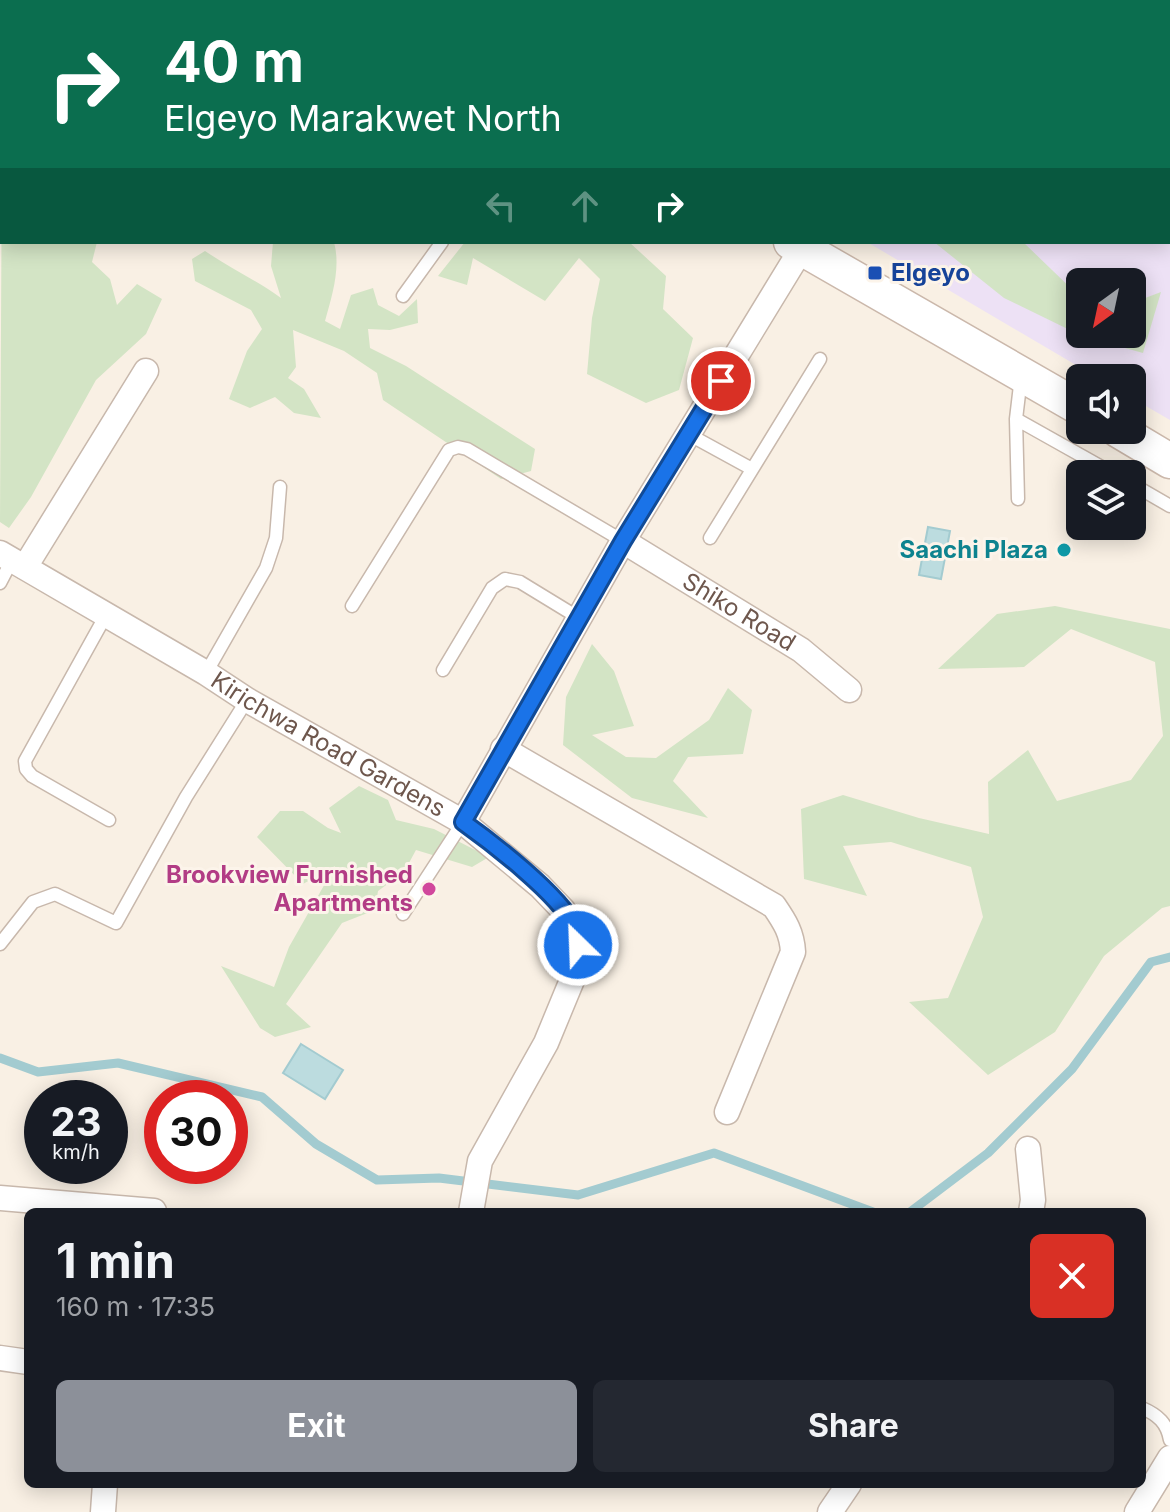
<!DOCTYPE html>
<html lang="en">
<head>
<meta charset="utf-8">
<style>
  :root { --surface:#171b24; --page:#242831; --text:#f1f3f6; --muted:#9ea1a6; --accent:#8c9099 }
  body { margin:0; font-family:Inter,sans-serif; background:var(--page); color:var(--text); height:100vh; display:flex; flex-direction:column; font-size:30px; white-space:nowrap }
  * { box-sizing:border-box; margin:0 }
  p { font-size:26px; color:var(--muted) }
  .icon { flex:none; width:44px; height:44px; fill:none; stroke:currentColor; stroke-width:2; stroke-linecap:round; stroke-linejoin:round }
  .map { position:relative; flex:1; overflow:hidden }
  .details { position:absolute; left:24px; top:1208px; width:1122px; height:280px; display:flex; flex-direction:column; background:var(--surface); border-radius:12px; box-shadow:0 4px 20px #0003 }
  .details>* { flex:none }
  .top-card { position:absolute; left:0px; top:0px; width:1170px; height:244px; box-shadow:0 4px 20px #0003; background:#0b6e4f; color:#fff; overflow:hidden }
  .needle { width:52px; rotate:213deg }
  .fabs { position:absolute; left:1066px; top:268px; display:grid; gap:16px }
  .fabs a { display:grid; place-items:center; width:80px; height:80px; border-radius:12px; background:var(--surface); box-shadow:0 4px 20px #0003; font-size:40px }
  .speed { position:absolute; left:24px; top:1080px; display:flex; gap:16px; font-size:40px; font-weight:700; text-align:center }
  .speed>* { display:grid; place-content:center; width:104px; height:104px; border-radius:50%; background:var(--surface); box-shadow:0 4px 20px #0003; line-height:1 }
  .speed small { font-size:20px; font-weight:400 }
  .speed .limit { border:12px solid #d22; background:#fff; color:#111 }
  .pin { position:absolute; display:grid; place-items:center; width:68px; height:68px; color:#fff; margin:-34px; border:4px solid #fff; border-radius:50%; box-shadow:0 2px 8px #0007 }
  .me { position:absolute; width:88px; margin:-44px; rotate:336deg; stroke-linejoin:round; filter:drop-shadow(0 0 6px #0008) }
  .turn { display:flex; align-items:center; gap:28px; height:168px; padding:0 32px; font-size:36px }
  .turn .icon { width:104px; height:104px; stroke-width:2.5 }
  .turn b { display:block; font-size:56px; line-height:68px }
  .lanes { display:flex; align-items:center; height:76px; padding:0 32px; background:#0003; justify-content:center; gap:40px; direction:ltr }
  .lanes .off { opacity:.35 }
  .round { display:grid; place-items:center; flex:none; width:84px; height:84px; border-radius:12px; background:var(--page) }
  .summary { display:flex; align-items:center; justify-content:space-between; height:136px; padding:0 32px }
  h1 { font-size:48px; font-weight:700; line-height:60px }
  .primary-button { display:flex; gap:16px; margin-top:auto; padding:16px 32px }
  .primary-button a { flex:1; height:92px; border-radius:12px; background:var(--accent); color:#fff; font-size:32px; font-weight:700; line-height:92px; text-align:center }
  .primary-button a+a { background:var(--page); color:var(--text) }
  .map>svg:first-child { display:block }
  .education { fill:#ede1f5; fill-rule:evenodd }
  .green { fill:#d3e4c5 }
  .water { fill:#bcdcdf; stroke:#a3cbd0; stroke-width:2 }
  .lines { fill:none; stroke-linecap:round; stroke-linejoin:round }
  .stream { stroke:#a3cbd0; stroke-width:9 }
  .service-casing { stroke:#c8b8ac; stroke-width:15 }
  .minor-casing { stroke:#c8b8ac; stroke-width:27 }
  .tertiary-casing { stroke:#c8b8ac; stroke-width:33 }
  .secondary-casing { stroke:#cbb8ab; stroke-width:37 }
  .service { stroke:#fff; stroke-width:12 }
  .minor { stroke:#fff; stroke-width:24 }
  .tertiary { stroke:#fff; stroke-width:30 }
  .secondary { stroke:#fff; stroke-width:34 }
  .route-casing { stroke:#114b97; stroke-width:20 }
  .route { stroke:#1a73e8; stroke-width:14 }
  .transit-dot { fill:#1a4fb4; stroke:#fcf4ea; stroke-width:3 }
  .culture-dot { fill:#0f9aa8; stroke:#fcf4ea; stroke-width:3 }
  .hotel-dot { fill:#d1479c; stroke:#fcf4ea; stroke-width:3 }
  .labels { text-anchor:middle; stroke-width:6; stroke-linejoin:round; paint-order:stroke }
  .transit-label { font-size:24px; font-weight:bold; fill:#164399; stroke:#fcf4ea; text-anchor:start }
  .culture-label { font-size:24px; font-weight:bold; fill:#0d838f; stroke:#fcf4ea; text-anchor:end }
  .street-label { font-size:24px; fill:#6e574d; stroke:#fcf4ea }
  .hotel-label { font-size:24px; font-weight:bold; fill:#b23c85; stroke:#fcf4ea; text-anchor:end }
</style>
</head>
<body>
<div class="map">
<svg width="1170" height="1512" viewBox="0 0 1170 1512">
  <rect width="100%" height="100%" fill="#f9f0e4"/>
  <path class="education" d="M994,0H1170V420L1132,398V378H1098L867,242H1168V2H992ZM1080,282H1132V334H1080Z"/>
  <path class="green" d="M2,135V242H97L92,262L110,279L117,305L137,284L162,299L146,334L96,380L31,497L9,528L0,522Z
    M273,242H334C341,268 332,296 325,321L340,329L351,295L373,288L378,305L399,316L417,299L418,323L390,330L368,329L370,348L406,366L535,449L531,471L501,479L383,400L377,373L344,351L293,330L296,367L288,378L304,389L321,418L294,413L275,397L250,408L229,399L247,351L262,329L251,310L195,281L192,259L205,251C230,268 256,280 281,298L271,266Z
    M465,242H629L666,276L663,309L693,338L679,390L646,403L587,374L592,318L600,279L579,258L545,301L473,258L467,285L438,276Z
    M934,242H1023L1080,297V334H1132V303L1161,292L1143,353L1082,336L1004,298Z
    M1055,606L1170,629V906L1162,908L1104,956L1055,1032L988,1075L909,1002L948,998L983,917L971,867L891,842L843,846L867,896L804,879L801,809L843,795L919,818L989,834L988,782L1028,750L1057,801L1131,780L1163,736L1155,662L1071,629L1024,667L938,669L997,614Z
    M592,644L614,671L634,726L592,735L626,757L656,758L709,720L728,688L752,710L743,754L688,757L673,781L708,818L632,798L563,745L566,697Z
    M359,786L388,800L396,820L434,829L489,857L472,867L416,850L404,872L378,891L375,910L342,923L286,1004L311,1027L275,1037L260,1028L221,966L274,987L289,947L335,866L303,884L257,837L280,811H303L328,828L341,833L329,808Z"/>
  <path class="water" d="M928,527L950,531L941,579L919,575Z
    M301,1044L343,1070L325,1099L283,1073Z"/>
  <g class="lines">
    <path class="stream" d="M0,1058L38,1072L118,1063L262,1097L316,1144L377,1180L439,1178L578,1195L714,1153L873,1212
      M910,1212L988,1153L1072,1069L1151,962L1170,957"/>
    <defs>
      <path id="service" d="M242,2V0
        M403,296L442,242
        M1016,419L1114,474
        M688,434L752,469
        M1132,484L1170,506
        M1018,499L1016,419L1021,377
        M710,538L820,359
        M0,583L12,560
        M352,606L449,450L458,447L467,449L623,541
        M106,615L25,761L26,769L32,776L109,820
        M443,670L492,588L505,579L520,582L579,618
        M206,673L266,568L276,538L280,487
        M403,914L463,822
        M0,944L33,902L55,894L116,923L186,797L247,700
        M1142,1408C1158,1415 1167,1423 1170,1440"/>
      <g id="minor">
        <path id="s1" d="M623,541L801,650L849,690"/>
        <path id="s2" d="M0,553L206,673L247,700L463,822L540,886L563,910L574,926L578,945L577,968L546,1043L480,1161L471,1212"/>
        <path d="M25,567L146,371"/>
        <path d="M503,749L774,906C785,922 792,933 793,952L727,1112"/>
        <path d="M463,822L623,541L802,248"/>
        <path d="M1028,1149L1033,1200L1031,1212"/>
        <path d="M0,1198L154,1211"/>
        <path d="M0,1358L28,1362"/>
        <path d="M103,1512L105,1484"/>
        <path d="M830,1512L849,1484"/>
        <path d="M1137,1512L1170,1458"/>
      </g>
      <path id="tertiary" d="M941,2L942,0"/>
      <path id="secondary" d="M380,0L383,2
        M791,242L1080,408
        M1118,430L1170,461"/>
    </defs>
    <use href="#service" class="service-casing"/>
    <use href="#minor" class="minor-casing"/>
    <use href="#tertiary" class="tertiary-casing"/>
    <use href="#secondary" class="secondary-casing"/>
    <use href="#service" class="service"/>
    <use href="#minor" class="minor"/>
    <use href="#tertiary" class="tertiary"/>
    <use href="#secondary" class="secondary"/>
  </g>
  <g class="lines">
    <defs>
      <path id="route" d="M578,945C577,939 576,932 574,926C560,895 491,842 463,822L623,541L721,381"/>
    </defs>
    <use href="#route" class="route-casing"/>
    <use href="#route" class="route"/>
  </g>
  <rect class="transit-dot" x="867" y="265" width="16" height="16" rx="4"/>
  <circle class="culture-dot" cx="1064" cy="550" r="8"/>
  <circle class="hotel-dot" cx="429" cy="889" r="8"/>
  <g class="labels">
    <g class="transit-label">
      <text x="891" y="281">Elgeyo</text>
    </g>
    <g class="culture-label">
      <text x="1048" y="558">Saachi Plaza</text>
    </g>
    <g class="street-label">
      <text dy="8" stroke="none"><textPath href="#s1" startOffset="136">Shiko Road</textPath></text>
      <text dy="8" stroke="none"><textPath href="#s2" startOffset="380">Kirichwa Road Gardens</textPath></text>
    </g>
    <g class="hotel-label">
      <text x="413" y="883">Brookview Furnished<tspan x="413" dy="28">Apartments</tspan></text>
    </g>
  </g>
</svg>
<div class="fabs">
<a><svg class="needle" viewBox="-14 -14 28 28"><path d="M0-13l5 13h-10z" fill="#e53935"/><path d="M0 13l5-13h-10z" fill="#9ea1a6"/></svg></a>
<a><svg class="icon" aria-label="sound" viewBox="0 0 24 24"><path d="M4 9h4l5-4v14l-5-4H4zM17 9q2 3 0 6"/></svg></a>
<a><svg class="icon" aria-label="layers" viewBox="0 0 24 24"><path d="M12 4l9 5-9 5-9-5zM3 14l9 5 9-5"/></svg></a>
</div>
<div class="speed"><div>23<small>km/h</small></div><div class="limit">30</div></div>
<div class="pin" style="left:721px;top:381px;background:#d93025"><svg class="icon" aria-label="arrive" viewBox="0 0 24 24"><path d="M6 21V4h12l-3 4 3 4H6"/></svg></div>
<svg class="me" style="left:578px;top:945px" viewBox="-20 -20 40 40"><circle r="17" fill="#1a73e8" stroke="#fff" stroke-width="3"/><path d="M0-11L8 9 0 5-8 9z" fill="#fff"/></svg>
<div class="top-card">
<div class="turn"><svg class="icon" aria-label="right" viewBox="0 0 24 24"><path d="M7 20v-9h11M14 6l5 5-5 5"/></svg><div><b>40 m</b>Elgeyo Marakwet North</div></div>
<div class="lanes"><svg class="icon off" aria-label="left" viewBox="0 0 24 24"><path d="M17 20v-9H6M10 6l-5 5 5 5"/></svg><svg class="icon off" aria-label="ahead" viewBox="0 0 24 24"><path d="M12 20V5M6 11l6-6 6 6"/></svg><svg class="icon" aria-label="right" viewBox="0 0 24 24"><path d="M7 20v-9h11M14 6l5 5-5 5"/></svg></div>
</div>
<section class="details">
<div class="summary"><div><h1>1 min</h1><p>160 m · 17:35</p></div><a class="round" style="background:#d93025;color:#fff"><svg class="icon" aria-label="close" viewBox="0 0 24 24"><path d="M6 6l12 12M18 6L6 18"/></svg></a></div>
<div class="primary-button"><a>Exit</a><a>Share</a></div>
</section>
</div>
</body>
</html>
